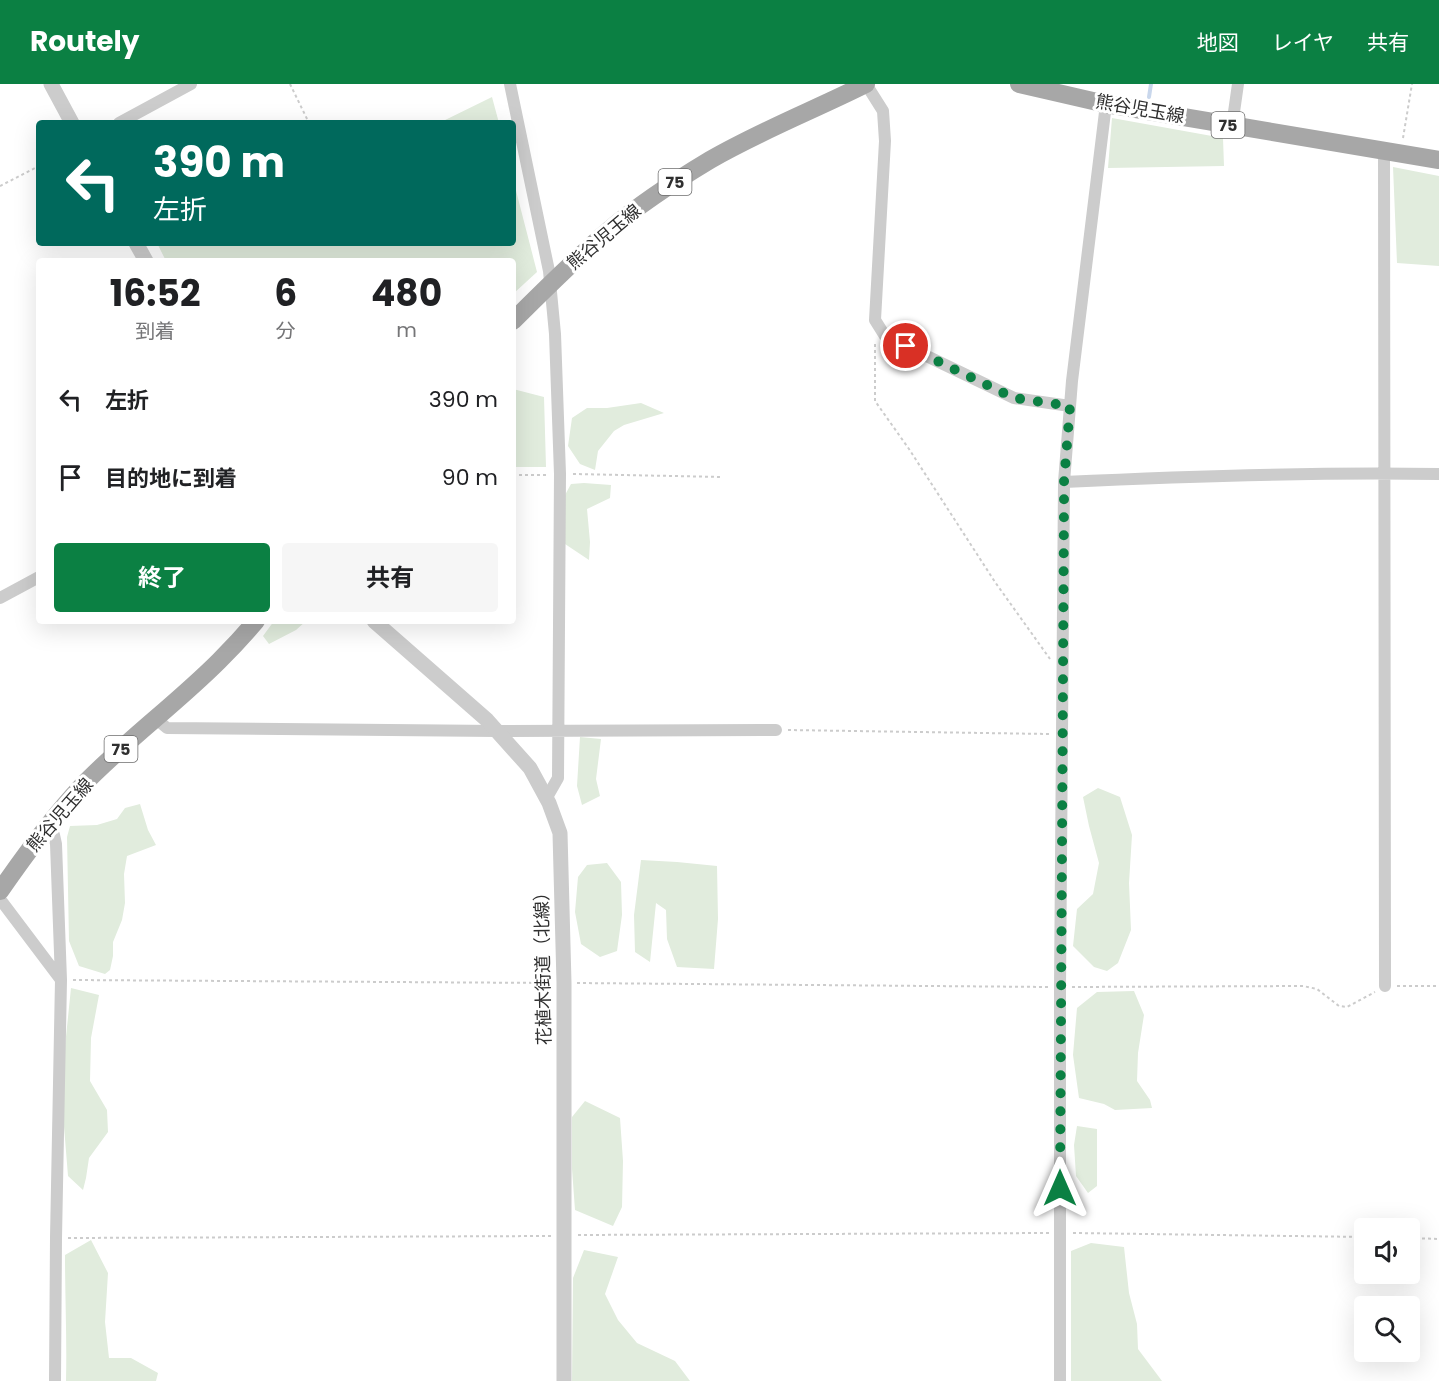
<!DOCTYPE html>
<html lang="ja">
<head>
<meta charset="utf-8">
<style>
  :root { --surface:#fff; --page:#f6f6f6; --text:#202124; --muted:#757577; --accent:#0b8043 }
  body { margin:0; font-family:Poppins,"Noto Sans JP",sans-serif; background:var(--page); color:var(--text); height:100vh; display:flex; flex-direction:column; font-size:22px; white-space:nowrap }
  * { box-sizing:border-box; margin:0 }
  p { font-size:20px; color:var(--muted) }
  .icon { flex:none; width:33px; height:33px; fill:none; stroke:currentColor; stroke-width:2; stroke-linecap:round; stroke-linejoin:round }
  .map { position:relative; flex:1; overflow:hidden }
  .side { position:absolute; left:36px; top:174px; width:480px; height:366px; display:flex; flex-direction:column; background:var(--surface); border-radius:6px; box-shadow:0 6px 24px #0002 }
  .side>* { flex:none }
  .hud { position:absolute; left:36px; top:36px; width:480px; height:126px; border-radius:6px; box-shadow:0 6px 24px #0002; background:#00695c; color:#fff; overflow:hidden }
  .tools { position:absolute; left:1354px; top:1134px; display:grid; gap:12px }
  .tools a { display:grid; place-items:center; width:66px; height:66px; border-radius:6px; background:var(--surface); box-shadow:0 6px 24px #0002; font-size:30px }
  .pin { position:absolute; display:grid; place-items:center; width:51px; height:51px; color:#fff; margin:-26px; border:3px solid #fff; border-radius:50%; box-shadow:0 2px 6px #0007 }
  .me { position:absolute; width:66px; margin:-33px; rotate:0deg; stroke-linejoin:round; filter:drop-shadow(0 0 4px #0008) }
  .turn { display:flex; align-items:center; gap:21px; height:126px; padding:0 18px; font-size:27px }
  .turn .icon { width:78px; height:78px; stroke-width:2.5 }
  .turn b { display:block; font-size:42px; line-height:51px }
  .eta { display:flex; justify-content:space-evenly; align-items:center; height:102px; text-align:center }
  .eta b { font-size:36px; font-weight:700; line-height:42px }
  .action { display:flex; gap:12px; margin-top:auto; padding:12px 18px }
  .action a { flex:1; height:69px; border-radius:6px; background:var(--accent); color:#fff; font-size:24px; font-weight:700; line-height:69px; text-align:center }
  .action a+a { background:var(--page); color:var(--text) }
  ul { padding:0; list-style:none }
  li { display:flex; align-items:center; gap:18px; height:78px; padding:0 18px }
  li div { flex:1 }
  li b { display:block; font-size:22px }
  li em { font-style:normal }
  header { display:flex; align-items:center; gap:36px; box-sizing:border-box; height:84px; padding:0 30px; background:var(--accent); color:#fff }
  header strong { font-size:28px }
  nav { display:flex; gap:33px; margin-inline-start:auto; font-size:21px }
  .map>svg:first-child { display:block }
  .green { fill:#e1ecdd }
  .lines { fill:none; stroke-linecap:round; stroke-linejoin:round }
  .stream { stroke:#c9d7ec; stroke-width:4 }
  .path { stroke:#ccc; stroke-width:2; stroke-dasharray:3 3; stroke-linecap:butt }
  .minor { stroke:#ccc; stroke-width:12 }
  .tertiary { stroke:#ccc; stroke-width:15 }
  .primary { stroke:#a7a7a7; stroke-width:18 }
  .route { stroke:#0b8043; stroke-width:10; stroke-dasharray:0 18 }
  .labels { text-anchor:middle; stroke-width:6; stroke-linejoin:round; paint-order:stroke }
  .shield { fill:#fff; stroke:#6d6d6d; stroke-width:1.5 }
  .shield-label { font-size:16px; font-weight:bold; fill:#2f2f2f }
  .street-label { font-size:18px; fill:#2f2f2f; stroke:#fff }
</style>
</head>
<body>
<header>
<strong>Routely</strong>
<nav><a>地図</a><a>レイヤ</a><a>共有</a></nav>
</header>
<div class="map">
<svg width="1439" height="1297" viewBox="0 0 1439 1297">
  <rect width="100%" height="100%" fill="#fff"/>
  <path class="green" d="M492,13L499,39H439Z
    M1112,34L1223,54L1224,82L1108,84Z
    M1393,83L1439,92V182L1397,179Z
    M513,95L537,188L513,210V177H166L157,159H513Z
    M513,305L544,313L546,383H513Z
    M641,319L664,329L624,341L614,347L598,367L595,386L580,380L568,362L572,334L587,324H607Z
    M584,399L611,401L610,414L587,425L590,458L589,476L565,460V411L571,400Z
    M274,537H306L296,546L269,560L263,552Z
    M580,653L601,655L596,695L600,712L582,721L577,702Z
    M1098,704L1120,713L1132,751L1129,799L1131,846L1118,879L1107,887L1094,883L1073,862L1077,825L1093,810L1099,779L1089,742L1083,713Z
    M140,720L148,746L156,761L127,772L124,790L125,819L122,836L113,858V872L110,886L105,890L79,882L69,857L67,753L70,742L97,741L117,735L125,724Z
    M641,776L677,778L717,782L718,835L714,885L677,883L667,855L666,826L656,819L650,878L635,868L634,831Z
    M607,779L621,798L622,831L617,867L600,873L581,860L575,828L578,793L587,781Z
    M71,904L99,911L91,954L90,997L107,1026L108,1048L89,1074L86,1094L83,1106L68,1092L63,1030L64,972Z
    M1134,907L1144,931L1138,969L1137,997L1150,1016L1152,1024L1115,1026L1104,1020L1079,1014L1073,971L1077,924L1097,908Z
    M585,1017L620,1034L623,1077L622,1123L613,1142L575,1126L572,1085V1033Z
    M1077,1042L1097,1045V1102L1088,1109L1076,1092L1074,1061Z
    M91,1156L108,1189L105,1238L109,1274H131L158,1289L156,1297H66C67,1255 65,1213 65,1171Z
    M1091,1159L1124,1163L1129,1209L1137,1240L1138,1265L1162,1297H1071V1167Z
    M584,1166L618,1173L605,1210L618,1236L637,1259L675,1277L690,1297H572L573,1194Z"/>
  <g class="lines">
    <path class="stream" d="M1149,13L1151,0"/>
    <path class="path" d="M290,0L309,39
      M1403,54L1412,0
      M0,102L39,82
      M875,260V317L909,365L995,498L1050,575
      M573,390L722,393
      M513,391H546
      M788,646L1049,650
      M73,896L550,899
      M577,899L1048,903
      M1397,902H1439
      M1072,903L1303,902L1317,905L1339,922L1347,923L1375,908
      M1073,1149L1365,1153
      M578,1151L1049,1149
      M68,1154L551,1152
      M1410,1154L1439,1155"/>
    <path class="minor" d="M510,0L549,187L555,250L560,390L558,694L546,715
      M866,0L883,27L885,57L875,236L885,252L1014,314L1070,322
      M119,39L191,0
      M1232,42L1238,0
      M1384,67L1385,902
      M1064,398C1189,392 1314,388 1439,390
      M0,514L39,493
      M155,634L167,644L497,647L776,646
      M47,743L54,751L56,760L61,896L56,1154L55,1297
      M0,815L61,896
      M1060,1297V903L1064,398L1072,297L1106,20"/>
    <path class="tertiary" d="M51,0L72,39
      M136,159L146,177
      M374,537L487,636L530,684L549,719L560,749L564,899V1297"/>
    <path class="primary" d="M1019,0L1106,20L1439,76
      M513,237C544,206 575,175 609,146C640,120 675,97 710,76C760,47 814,26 866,0
      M0,807C25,771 51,735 81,703C124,658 175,621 219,577C232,564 244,551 256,537"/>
  </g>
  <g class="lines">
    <path class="route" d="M906,262L1014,314L1070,322L1064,398V419L1060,1104"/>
  </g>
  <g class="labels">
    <g class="shield">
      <rect x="1211.5" y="28" width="33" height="26" rx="4.5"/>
      <rect x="658.5" y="85" width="33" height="26" rx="4.5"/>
      <rect x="104.5" y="652" width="33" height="26" rx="4.5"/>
    </g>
    <g class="shield-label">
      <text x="1228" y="47">75</text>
      <text x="675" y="104">75</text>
      <text x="121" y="671">75</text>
    </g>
    <g class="street-label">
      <text transform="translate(1140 25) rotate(10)" y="6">熊谷児玉線</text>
      <text transform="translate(604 153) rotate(-40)" y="6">熊谷児玉線</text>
      <text transform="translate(60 731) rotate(-49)" y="6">熊谷児玉線</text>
      <text transform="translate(543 880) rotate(-91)" y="6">花植木街道（北線）</text>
    </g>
  </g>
</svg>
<div class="tools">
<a><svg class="icon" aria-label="sound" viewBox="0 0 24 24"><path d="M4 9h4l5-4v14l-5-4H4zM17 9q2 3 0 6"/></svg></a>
<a><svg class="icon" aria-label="search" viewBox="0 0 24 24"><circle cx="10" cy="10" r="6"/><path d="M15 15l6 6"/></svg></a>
</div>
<div class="pin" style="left:906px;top:262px;background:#d93025"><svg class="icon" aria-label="arrive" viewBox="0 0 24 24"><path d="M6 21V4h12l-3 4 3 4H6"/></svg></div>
<svg class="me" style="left:1060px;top:1104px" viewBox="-20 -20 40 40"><path d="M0-17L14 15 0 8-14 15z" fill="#0b8043" stroke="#fff" stroke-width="4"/></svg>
<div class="hud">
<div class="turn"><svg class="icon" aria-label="left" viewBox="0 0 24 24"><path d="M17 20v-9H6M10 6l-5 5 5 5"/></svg><div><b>390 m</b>左折</div></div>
</div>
<section class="side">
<div class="eta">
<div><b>16:52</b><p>到着</p></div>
<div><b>6</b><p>分</p></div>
<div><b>480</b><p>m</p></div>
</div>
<ul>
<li><svg class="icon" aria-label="left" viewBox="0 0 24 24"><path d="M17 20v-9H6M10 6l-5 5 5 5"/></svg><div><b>左折</b></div><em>390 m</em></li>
<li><svg class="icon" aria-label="arrive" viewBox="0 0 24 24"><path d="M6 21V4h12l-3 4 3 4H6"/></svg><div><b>目的地に到着</b></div><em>90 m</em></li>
</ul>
<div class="action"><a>終了</a><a>共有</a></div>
</section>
</div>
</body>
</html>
